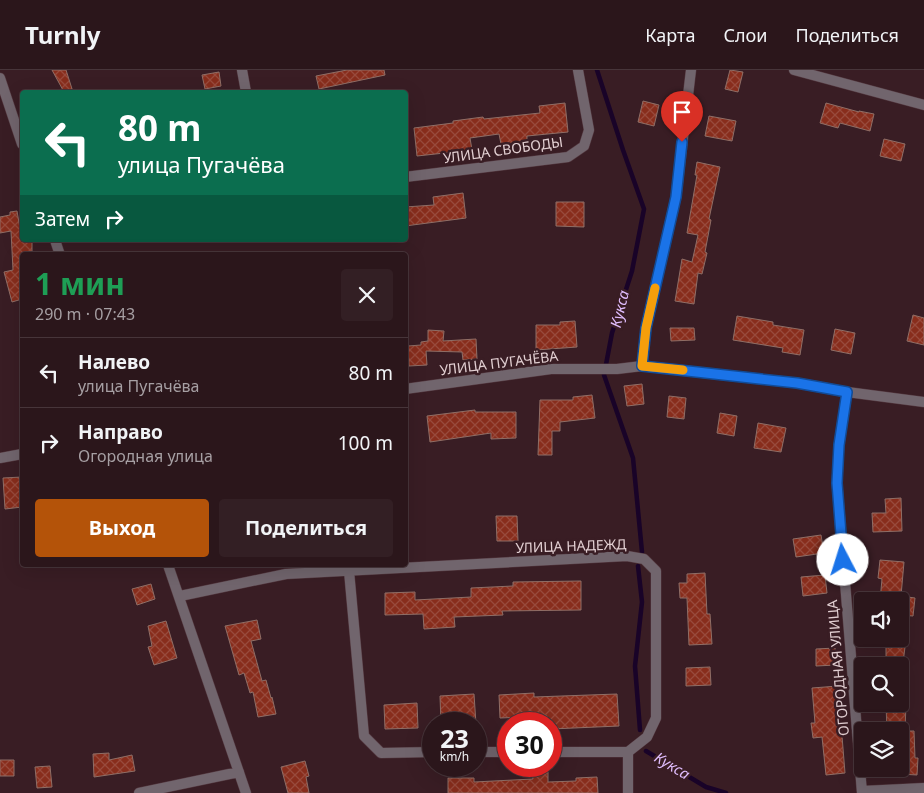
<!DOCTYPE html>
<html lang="ru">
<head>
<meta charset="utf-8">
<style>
  :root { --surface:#2b161b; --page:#331f24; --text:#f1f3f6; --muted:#a69fa3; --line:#47353a; --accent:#b45309 }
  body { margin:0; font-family:"Noto Sans",sans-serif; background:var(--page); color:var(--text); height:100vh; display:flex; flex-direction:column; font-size:19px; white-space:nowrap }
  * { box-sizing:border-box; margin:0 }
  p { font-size:16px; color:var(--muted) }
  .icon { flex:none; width:28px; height:28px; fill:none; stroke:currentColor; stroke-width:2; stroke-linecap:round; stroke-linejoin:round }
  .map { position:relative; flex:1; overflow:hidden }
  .panel { position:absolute; left:20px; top:182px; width:388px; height:315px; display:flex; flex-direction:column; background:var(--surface); border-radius:5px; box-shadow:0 5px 20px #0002,0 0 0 1px var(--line) }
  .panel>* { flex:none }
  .top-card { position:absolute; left:20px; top:20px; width:388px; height:152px; border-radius:5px; box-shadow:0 5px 20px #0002,0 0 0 1px var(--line); background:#0b6e4f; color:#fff; overflow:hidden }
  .tools { position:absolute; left:854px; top:522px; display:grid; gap:10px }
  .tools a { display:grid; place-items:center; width:55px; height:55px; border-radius:5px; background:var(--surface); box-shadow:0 5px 20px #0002,0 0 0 1px var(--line); font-size:25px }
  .speed { position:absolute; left:422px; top:642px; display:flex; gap:10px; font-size:25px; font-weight:700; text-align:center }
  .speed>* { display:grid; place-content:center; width:65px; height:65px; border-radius:50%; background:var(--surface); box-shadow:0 5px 20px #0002,0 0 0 1px var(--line); line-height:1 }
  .speed small { font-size:12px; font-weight:400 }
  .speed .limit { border:8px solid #d22; background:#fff; color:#111 }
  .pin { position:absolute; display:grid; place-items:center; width:42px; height:42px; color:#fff; margin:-51px -21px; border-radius:50% 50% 50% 0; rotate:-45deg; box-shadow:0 0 5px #0007 }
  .pin .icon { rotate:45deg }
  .me { position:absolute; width:55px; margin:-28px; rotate:355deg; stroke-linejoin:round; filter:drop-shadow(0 0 4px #0008) }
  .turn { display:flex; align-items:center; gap:18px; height:105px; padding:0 15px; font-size:22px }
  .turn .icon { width:65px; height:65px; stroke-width:2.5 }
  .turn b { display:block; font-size:35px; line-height:42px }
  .then { display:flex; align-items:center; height:48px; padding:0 15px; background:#0003; gap:10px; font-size:19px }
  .round { display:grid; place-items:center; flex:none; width:52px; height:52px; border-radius:5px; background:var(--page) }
  .summary { display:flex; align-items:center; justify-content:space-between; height:85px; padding:0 15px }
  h1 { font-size:30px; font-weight:700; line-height:38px; color:#1e9e55 }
  .cta { display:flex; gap:10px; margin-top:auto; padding:10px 15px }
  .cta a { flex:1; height:58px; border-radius:5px; background:var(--accent); color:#fff; font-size:20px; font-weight:700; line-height:58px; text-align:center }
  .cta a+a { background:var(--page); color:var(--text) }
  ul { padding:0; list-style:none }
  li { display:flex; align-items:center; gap:15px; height:70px; padding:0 15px; border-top:1px solid var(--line) }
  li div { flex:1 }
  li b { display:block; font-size:19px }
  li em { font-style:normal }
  header { display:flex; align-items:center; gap:30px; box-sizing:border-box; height:70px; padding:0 25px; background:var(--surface); border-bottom:1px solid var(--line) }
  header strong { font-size:24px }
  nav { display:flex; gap:28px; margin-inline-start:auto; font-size:18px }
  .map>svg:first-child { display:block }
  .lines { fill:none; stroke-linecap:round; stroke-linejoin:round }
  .stream { stroke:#190328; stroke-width:4.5 }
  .building { fill:url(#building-cross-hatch); stroke:#8f6e66 }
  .minor-casing { stroke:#543940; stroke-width:11 }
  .minor { stroke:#71656d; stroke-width:10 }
  .route-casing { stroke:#114b97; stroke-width:12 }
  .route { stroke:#1a73e8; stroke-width:9 }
  .slow { stroke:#f59e0b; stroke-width:9 }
  .labels { text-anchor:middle; stroke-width:5; stroke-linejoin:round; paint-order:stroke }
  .street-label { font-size:14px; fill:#e2cfd2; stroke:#391d24 }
  .water-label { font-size:15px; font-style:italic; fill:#e0bdfd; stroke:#391d24 }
</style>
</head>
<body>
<header>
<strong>Turnly</strong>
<nav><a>Карта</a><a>Слои</a><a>Поделиться</a></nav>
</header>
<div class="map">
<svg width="924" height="723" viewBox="0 0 924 723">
  <defs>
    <pattern id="building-cross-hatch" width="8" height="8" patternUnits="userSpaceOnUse" patternTransform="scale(1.25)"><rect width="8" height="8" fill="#882d1c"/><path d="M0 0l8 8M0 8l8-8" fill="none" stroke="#984a3c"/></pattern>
  </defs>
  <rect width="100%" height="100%" fill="#391d24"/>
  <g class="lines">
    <path class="stream" d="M597,0L623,80L644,139L632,201L612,263L604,305L633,388L642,482
      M638,496L642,532L635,596L640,660
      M646,681L706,717L726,723"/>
  </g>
  <path class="building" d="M52,0H66L73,22H64Z
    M347,0H384L385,5L319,19L316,6Z
    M730,0L743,2L738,22L725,19Z
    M219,2L221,16L205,19L202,5Z
    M643,31L659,35L654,56L638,52Z
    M565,33L568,62L527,66V72L501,74L499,64L470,68L472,80L417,86L414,58L453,53V51L483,47L484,49L540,43L539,36Z
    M826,33L859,42V41L874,44L870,61L840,53L838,58L820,53Z
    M709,46L736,51L732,71L705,66Z
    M884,69L905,74L901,91L880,86Z
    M697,92L720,97L709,149L711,150L705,182L707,183L702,204L698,203L694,234L675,231L682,189L692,192L698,165L687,163L697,105H695Z
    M463,123L466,148L405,156V137L434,135L433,127Z
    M556,132H584V157L556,156Z
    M17,141L22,170H32V184H22V229L12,232L4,202L13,200L11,161L0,163V147L10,145V142Z
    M913,245L924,248V275L907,271Z
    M737,246L773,252V255L804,260L800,285L782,282L783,278L733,270Z
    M575,251L577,277L536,280V255H560V252Z
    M670,258H694L695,270L671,271Z
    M835,259L855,263L851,284L831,280Z
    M428,260L444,261L443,271L476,269L477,289L463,290L462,282L426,281L427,295L409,296L408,276L421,275V272L428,271Z
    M642,314L644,334L627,336L624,316Z
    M592,325L595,348L560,352V361H552V385H538L540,330H573V327Z
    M669,326L686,328L684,349L667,347Z
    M475,340V342H516V368L491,369V363L430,372L427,346Z
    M720,343L737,346L734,366L717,363Z
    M758,353L786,358L781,382L754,378Z
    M22,407V437L5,439L3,408Z
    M901,428L902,461L873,462L872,443H886L885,429Z
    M496,446H517L518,471H497Z
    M821,465L824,483L796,487L793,469Z
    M880,490L904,492L901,526L915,528L913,546L900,545V531H880L882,509L878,508Z
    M705,503L707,544H710L712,574L689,575L687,528H680L679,513H687V504Z
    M825,505L827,523L803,526L801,507Z
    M581,511V540L502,541L503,545L454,547L455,557L424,559L423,544L385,545V523L415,522V530L471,527V518L513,516V512Z
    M151,514L155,529L137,535L132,519Z
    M257,550L261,569L251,571L262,611L266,610L271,628L272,627L276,644L258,647L253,622L250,623L244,603L239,605L225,556Z
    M166,551L177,588L154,595L148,577L152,576L148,556Z
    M886,569H906L903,593H886Z
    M835,578L836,595L816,596V579Z
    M710,597L711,615L686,616V598Z
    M838,616L845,703L826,705L822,667L813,668L811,653H815L812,618Z
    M534,623V627L617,624L619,656L551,659V654H547V646L500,648L499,625Z
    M474,624L476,654H441L440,626Z
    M417,633L418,658L385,659L384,635Z
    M886,634H906L905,661H914L915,688H918L917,705L900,704V661H887Z
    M109,683V690L132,685L135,701L94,707L93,684Z
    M0,690H14V706H0Z
    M305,691L309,706L306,707L309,723H288L281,697Z
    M50,696L52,717L37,718L35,697Z
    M548,702V712L576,711V708L597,707L598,723H448V708H474V712L533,709L532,703Z"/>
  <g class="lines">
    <defs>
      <path id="minor" d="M242,0L246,22
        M794,0L924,35
        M0,8L22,74
        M405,107L568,87L584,76L589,60L578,0
        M55,170L60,185
        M642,296L646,258L676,127L691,0
        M405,319L551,299H617L642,296L797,313L847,322L924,332
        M847,322L839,375L837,413L862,723
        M0,388L22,384
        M168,495L246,723
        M349,501L364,666L381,683L434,682
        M180,526L286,504L627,486L644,489L656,501V648L647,667L628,682V723
        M476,682H509
        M551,682H628
        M862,721L924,718
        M139,723L239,702"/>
    </defs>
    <use href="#minor" class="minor-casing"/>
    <use href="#minor" class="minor"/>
  </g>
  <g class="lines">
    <defs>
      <path id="route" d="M682,72L676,127L646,258L642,296L797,313L847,322L839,375L837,413L843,490"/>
    </defs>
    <use href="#route" class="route-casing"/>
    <use href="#route" class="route"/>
    <path class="slow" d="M655,218L646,258L642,296L683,300"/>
  </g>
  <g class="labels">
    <g class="street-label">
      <text transform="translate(503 80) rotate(-8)" y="5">УЛИЦА СВОБОДЫ</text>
      <text transform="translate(499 293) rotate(-7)" y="5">УЛИЦА ПУГАЧЁВА</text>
      <text transform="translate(571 476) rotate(-2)" y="5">УЛИЦА НАДЕЖД</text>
      <text transform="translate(838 598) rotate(-95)" y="5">ОГОРОДНАЯ УЛИЦА</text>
    </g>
    <g class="water-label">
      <text transform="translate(620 239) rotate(-77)" y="5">Кукса</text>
      <text transform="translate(672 696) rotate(31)" y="5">Кукса</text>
    </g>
  </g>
</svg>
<div class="tools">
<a><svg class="icon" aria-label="sound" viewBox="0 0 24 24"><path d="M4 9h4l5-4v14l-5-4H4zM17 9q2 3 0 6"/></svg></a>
<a><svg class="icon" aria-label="search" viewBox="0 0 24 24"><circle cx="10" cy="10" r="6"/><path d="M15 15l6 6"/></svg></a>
<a><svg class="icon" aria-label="layers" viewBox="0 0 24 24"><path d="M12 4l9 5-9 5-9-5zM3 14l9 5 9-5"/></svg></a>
</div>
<div class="speed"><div>23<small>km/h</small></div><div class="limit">30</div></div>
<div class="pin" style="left:682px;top:72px;background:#d93025"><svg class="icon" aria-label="arrive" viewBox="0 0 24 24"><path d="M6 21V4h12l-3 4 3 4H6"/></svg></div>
<svg class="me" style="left:843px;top:490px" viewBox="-20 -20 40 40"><circle r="19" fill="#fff"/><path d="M0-13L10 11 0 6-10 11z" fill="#1a73e8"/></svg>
<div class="top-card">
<div class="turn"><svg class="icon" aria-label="left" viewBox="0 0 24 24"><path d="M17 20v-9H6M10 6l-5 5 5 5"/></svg><div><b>80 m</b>улица Пугачёва</div></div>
<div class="then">Затем<svg class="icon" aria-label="right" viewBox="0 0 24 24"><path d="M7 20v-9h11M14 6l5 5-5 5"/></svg></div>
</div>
<section class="panel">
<div class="summary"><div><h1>1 мин</h1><p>290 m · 07:43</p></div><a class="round"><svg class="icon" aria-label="close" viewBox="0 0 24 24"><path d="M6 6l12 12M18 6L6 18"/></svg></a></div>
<ul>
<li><svg class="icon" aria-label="left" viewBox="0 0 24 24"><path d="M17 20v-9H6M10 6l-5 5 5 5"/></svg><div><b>Налево</b><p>улица Пугачёва</p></div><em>80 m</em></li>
<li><svg class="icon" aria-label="right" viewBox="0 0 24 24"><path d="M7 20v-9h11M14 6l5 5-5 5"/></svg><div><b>Направо</b><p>Огородная улица</p></div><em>100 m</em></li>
</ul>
<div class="cta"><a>Выход</a><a>Поделиться</a></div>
</section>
</div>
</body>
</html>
